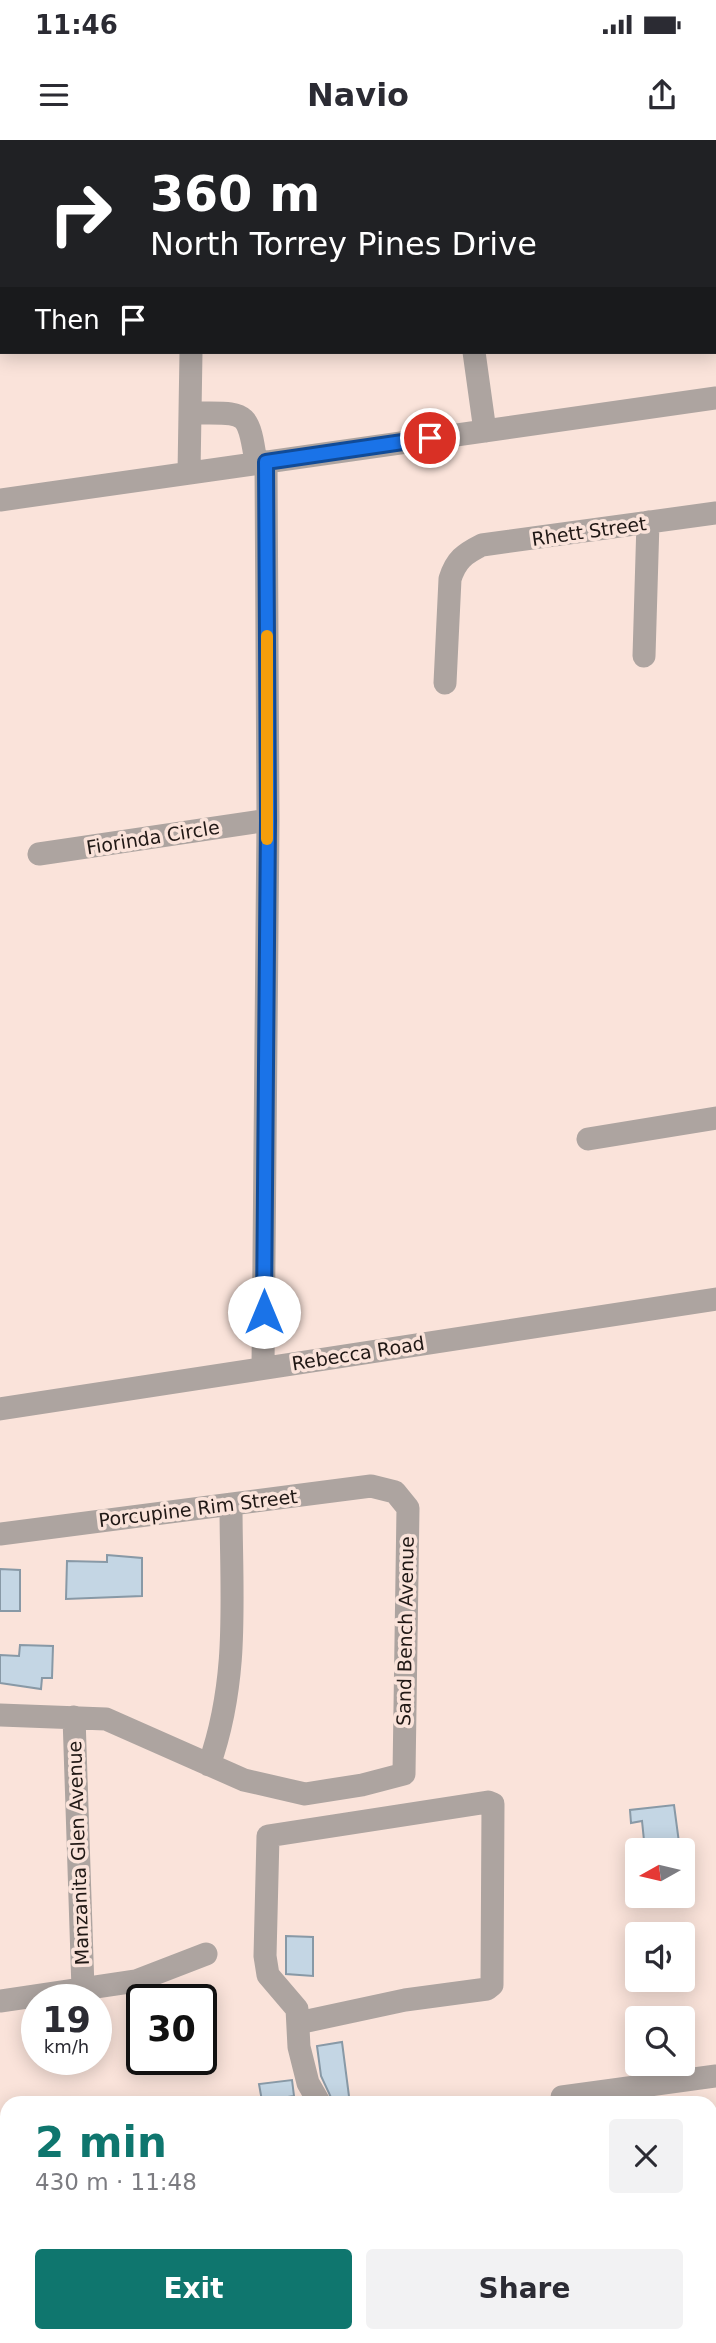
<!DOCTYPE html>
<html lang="en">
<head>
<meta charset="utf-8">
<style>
  :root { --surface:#fff; --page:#f2f2f3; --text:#2b2b33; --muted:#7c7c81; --accent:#0f766e }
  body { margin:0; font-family:"DejaVu Sans",sans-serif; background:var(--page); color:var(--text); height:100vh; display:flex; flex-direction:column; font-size:26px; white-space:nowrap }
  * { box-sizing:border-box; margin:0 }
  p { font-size:23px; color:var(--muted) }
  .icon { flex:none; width:38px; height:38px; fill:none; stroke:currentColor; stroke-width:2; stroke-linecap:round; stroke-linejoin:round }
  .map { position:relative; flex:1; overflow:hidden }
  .details { position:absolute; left:0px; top:1956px; width:718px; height:247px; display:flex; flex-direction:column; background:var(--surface); border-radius:21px 21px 0 0; box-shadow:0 4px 18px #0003 }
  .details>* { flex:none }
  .hud { position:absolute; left:0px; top:0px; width:718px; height:214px; box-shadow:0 4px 18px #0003; background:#202124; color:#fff; overflow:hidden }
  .needle { width:46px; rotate:262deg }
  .buttons { position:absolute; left:625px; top:1698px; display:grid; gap:14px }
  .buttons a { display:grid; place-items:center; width:70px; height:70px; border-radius:7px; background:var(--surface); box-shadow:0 4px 18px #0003; font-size:35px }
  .speed { position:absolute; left:21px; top:1844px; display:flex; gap:14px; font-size:35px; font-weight:700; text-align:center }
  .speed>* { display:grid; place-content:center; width:91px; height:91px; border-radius:50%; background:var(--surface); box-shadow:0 4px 18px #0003; line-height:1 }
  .speed small { font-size:18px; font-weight:400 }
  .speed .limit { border:4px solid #111; border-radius:10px; background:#fff; color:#111 }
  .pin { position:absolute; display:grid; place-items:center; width:60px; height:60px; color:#fff; margin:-30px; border:4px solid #fff; border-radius:50%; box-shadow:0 2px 7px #0007 }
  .me { position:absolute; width:77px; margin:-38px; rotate:0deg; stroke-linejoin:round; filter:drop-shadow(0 0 5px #0008) }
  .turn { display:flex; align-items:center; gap:24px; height:147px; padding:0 35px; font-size:32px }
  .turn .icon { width:91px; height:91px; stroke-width:2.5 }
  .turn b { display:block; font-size:49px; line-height:60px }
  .then { display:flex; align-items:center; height:66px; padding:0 35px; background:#0003; gap:14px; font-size:26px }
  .round { display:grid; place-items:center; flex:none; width:74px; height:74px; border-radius:7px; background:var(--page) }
  .head { display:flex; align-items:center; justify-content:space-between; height:119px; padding:0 35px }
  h1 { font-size:42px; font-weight:700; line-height:52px; color:var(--accent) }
  .button { display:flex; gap:14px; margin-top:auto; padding:14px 35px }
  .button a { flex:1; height:80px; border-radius:7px; background:var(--accent); color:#fff; font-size:28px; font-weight:700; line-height:80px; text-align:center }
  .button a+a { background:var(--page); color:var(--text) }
  .status { display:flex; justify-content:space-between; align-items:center; height:49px; padding:0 35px; background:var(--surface); direction:ltr }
  .status svg { height:19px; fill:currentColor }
  header { display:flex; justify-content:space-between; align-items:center; height:91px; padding:0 35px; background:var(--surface); font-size:32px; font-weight:700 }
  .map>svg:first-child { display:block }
  .building { fill:#c4d6e4; stroke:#8899a6; stroke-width:2 }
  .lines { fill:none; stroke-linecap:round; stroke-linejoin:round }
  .minor { stroke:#ada4a0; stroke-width:23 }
  .major { stroke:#7b6b64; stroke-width:30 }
  .route-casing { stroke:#114b97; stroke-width:18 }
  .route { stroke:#1a73e8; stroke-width:12 }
  .slow { stroke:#f59e0b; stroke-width:12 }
  .labels { text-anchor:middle; stroke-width:7; stroke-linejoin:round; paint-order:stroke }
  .street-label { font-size:19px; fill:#201815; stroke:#fae3da }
</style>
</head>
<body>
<div class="status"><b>11:46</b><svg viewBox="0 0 49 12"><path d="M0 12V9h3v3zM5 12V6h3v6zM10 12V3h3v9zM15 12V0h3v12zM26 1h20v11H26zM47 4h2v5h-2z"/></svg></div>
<header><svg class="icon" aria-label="menu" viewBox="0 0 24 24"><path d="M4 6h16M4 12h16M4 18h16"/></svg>Navio<svg class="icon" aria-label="share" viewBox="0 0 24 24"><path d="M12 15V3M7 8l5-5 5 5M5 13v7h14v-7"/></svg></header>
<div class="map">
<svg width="716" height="2203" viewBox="0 0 716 2203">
  <rect width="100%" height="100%" fill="#fae3da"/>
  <path class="building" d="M107,1415L142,1418V1456L66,1459L67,1421L107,1422Z
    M0,1429L20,1430V1471H0Z
    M20,1505L53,1506L52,1538H42L41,1549L0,1543V1515L19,1516Z
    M674,1665L680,1710H645L642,1681L631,1683L630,1670Z
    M286,1796L313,1797V1836L286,1834Z
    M342,1902L350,1964H334L321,1936L317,1906Z
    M292,1940L294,1956L262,1961L259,1944Z"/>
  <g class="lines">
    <path class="minor" d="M291,2V0
      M468,2V0
      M649,2V0
      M474,212L485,291
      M190,273C245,274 248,266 256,323
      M189,333L191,212
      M0,360L716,258
      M644,516L648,382
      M445,543L450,439C456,420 464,414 482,405L716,373
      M39,714L268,680
      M588,999L716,978
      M263,1227L268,680L266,322
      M0,1269L716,1159
      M0,1394L371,1346L395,1352L408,1368L404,1634L362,1645L305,1654L244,1640L106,1579L0,1575
      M74,1577L83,1849
      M209,1625C240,1537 231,1455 231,1364
      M0,1861L136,1841L206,1814
      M298,1883L405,1860L487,1849L492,1845L493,1664L488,1662L268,1696L265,1816L268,1835L297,1869L299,1907L308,1943L320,1964
      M562,1957L716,1936
      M580,2196L581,2203"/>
    <path class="major" d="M710,2069L716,2068
      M0,2160L7,2159
      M0,2197L7,2196"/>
  </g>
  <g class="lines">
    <defs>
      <path id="route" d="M264,1172L268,680L266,322L430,298"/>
    </defs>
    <use href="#route" class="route-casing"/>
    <use href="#route" class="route"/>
    <path class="slow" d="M267,496V699"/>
  </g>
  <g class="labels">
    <g class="street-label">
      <text transform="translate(589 391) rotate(-8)" y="7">Rhett Street</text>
      <text transform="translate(153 697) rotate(-9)" y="7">Fiorinda Circle</text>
      <text transform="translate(358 1213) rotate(-9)" y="7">Rebecca Road</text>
      <text transform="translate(198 1368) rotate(-7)" y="7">Porcupine Rim Street</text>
      <text transform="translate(405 1491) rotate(-89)" y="7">Sand Bench Avenue</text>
      <text transform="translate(78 1713) rotate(-92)" y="7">Manzanita Glen Avenue</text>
    </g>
  </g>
</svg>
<div class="buttons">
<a><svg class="needle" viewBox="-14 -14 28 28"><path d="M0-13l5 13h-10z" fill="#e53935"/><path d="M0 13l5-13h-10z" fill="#7c7c81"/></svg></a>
<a><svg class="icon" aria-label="sound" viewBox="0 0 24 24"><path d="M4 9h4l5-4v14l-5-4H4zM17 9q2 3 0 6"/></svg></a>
<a><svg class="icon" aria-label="search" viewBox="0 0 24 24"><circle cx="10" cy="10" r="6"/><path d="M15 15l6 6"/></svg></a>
</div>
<div class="speed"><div>19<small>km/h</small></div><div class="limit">30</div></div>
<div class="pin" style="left:430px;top:298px;background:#d93025"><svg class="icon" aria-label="arrive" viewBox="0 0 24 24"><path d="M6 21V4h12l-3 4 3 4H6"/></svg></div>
<svg class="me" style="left:264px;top:1172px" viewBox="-20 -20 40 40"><circle r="19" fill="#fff"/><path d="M0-13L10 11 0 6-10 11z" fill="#1a73e8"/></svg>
<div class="hud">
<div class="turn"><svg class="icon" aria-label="right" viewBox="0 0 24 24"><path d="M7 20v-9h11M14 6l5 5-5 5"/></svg><div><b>360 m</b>North Torrey Pines Drive</div></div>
<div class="then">Then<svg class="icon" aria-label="arrive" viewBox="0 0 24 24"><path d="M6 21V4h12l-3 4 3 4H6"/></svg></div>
</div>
<section class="details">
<div class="head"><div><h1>2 min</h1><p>430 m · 11:48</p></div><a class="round"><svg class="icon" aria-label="close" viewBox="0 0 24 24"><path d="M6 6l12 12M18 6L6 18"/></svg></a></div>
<div class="button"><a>Exit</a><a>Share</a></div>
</section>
</div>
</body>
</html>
